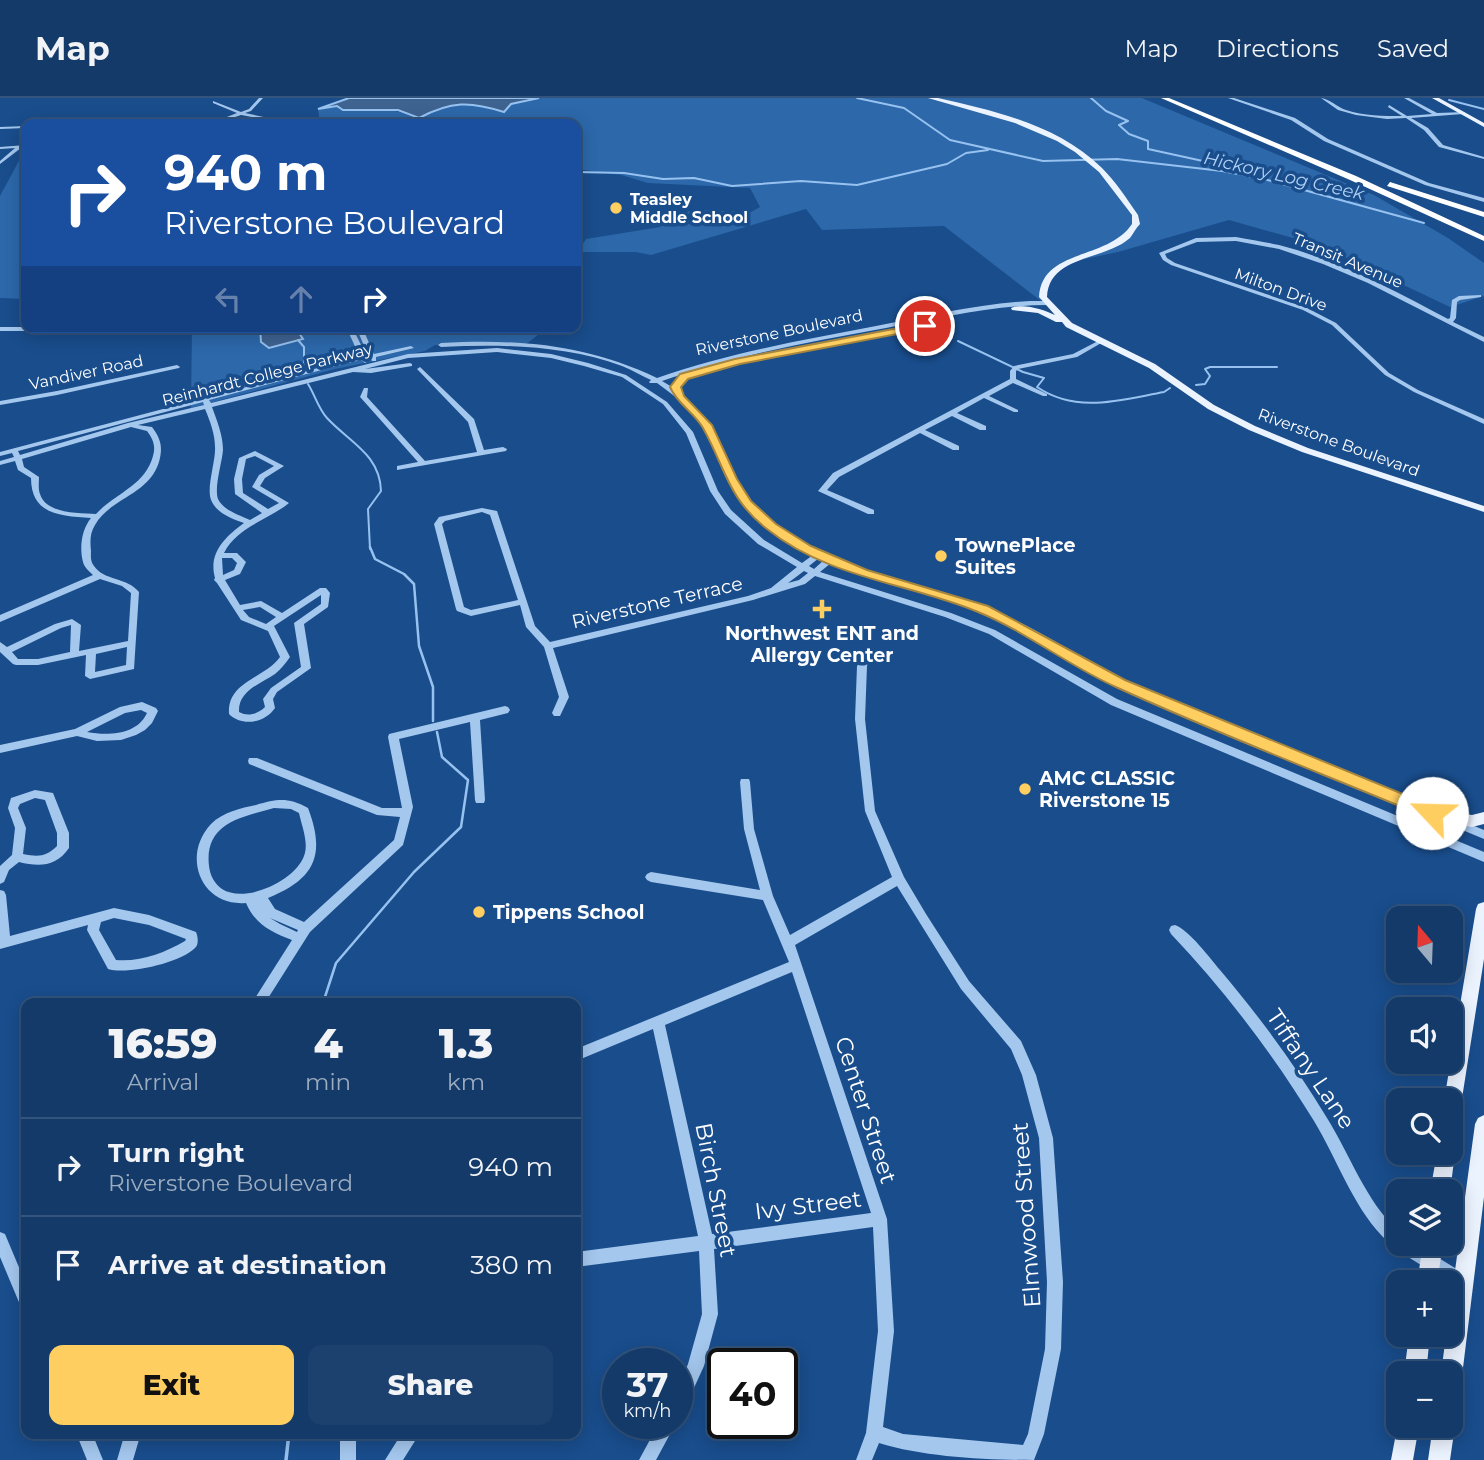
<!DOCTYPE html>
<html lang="en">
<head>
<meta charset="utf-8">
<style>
  :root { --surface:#133a69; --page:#1c416f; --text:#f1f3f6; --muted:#9dadc0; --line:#32547d; --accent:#ffce61 }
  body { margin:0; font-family:Montserrat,sans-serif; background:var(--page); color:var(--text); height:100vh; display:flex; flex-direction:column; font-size:26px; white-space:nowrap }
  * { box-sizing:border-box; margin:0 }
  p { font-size:23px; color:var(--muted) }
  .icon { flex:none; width:38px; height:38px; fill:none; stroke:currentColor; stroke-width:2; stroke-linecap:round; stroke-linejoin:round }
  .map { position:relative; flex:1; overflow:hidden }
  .panel { position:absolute; left:21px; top:900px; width:560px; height:441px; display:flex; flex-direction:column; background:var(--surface); border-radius:14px; box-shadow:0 4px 18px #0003,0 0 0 2px var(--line) }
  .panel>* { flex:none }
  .guide { position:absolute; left:21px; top:21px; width:560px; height:214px; border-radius:14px; box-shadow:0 4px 18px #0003,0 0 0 2px var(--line); background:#1a4fa0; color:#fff; overflow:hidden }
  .needle { width:46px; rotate:341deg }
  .controls { position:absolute; left:1386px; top:808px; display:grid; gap:14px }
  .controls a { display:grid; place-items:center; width:77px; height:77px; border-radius:14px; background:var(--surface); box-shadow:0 4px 18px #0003,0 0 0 2px var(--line); font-size:35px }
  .speed { position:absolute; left:602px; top:1250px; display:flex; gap:14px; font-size:35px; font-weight:700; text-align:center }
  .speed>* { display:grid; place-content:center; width:91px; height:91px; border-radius:50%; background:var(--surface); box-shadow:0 4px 18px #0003,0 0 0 2px var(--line); line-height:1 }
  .speed small { font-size:18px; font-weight:400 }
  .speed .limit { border:4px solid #111; border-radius:10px; background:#fff; color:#111 }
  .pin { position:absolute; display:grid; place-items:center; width:60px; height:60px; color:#fff; margin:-30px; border:4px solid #fff; border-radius:50%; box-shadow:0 2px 7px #0007 }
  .me { position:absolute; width:77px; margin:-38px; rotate:294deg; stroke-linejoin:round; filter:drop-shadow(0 0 5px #0008) }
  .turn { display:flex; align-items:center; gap:24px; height:147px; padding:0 28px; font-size:32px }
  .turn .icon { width:91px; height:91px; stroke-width:2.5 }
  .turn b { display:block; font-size:49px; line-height:60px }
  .lanes { display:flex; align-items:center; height:66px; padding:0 28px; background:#0003; justify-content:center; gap:35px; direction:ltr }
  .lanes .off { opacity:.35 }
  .eta { display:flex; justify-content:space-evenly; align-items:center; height:119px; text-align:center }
  .eta b { font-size:42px; font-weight:800; line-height:49px }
  .cta { display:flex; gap:14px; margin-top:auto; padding:14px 28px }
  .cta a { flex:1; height:80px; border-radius:14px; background:var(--accent); color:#111; font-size:28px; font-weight:800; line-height:80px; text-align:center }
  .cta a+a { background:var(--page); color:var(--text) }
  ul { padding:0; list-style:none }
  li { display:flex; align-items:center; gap:21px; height:98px; padding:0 28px; border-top:2px solid var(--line) }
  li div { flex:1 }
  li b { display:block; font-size:26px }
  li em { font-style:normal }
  header { display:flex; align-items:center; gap:42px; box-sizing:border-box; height:98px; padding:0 35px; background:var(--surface); border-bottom:2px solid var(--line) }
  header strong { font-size:33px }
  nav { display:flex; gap:38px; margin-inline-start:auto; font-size:24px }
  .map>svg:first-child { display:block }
  .green { fill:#2c68aa }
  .water { fill:#3e6391; stroke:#97c2f0; stroke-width:2 }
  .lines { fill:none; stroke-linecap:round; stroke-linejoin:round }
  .stream-far2 { stroke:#97c2f0; stroke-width:2 }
  .stream-far1 { stroke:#97c2f0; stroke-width:2.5 }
  .stream { stroke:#97c2f0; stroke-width:3.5 }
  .minor { fill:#a4c7ee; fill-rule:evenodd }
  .major { fill:#ebf3ff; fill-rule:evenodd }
  .highway { fill:#fff; fill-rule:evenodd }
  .route { fill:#ffce61; stroke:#a6863f; stroke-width:2 }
  .poi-dot { fill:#ffce61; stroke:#194d8c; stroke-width:2.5 }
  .labels { text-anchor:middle; stroke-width:7; stroke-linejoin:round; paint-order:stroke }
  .far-poi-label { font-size:16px; font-weight:bold; fill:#fff; stroke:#194d8c; text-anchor:start }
  .far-street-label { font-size:16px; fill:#fff; stroke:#194d8c }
  .far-water-label { font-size:18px; font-style:italic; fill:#b0d1f5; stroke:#194d8c }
  .poi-label { font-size:19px; font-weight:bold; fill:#fff; stroke:#194d8c; text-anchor:start }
  .street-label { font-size:19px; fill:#fff; stroke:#194d8c }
  .near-street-label { font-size:23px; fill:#fff; stroke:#194d8c }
</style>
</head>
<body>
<header>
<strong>Map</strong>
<nav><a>Map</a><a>Directions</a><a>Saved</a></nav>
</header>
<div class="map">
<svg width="1484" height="1362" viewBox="0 0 1484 1362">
  <rect width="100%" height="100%" fill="#194d8c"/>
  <path class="green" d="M539,0H1142L1374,97L1448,140L1484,165V198L1450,209L1321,148L1229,122L1118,154L1080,162L1055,173L1045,183L1041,203L944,128L822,132L806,111L651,157L635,154H578L586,141L660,129L661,119L696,112L751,114L760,109L750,90L648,85L621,77L576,71V26H320L318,11C350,6 389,8 419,20C451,3 470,3 504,14L511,6Z
    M21,59H26V201L0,200V98Z
    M192,229H546L547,230L525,247L475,245L435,247L425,253L335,271L191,310Z"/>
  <path class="water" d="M349,0H539L511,6L504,14C470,3 451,3 419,20L398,12H343L337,8L318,11Z
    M260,229H295L303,241L269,250L261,244Z"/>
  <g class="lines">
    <path class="stream-far2" d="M857,0L904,10L950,42L1043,63L1117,61L1222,73L1264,81L1424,125
      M1091,0L1106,13L1128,23L1119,27L1129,36L1148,43V51L1212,65L1222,73
      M1449,2L1484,11
      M576,74L624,75L663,81L694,80L732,88L801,83L857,87L947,66L966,55L988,52
      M298,242L304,249V270
      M958,243L1023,274L1044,280L1037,289C1077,316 1120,302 1164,294L1170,290
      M308,286C315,297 318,310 327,320C349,344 380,356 381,393L368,411L370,451
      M1196,287L1205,286L1210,278L1205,271L1210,269H1277"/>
    <path class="stream-far1" d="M370,449L375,461L404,476L414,486L419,548L433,589V623
      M323,905L336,865L414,774L461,729L468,682L442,659L437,634"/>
    <path class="stream" d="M286,1362L289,1335"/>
    <path class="minor" d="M259,0H263L251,13L245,15L297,26H289L241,17L214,26H209L237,15L213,5V3L241,14L249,11Z
      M1228,0H1234L1295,20L1328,41L1429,85L1484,100V104L1425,87L1324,43L1291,22Z
      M1321,0C1330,1 1337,9 1346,12C1364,18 1383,18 1402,18L1388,9L1389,7L1407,18L1432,16L1404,0H1409L1437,15L1465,14L1463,16L1411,20L1428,30L1443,47L1484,59V61L1439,49L1424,32L1406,20L1387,21L1356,17L1338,12Z
      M26,28V30L0,31V29Z
      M26,47V49L21,50L0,66V63L15,50L0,51V49Z
      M1236,139C1251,142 1265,144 1279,147C1338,162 1395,193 1448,221L1450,220L1452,202L1459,198L1481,197V199L1460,202L1457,204L1456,220L1453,224L1484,239V244L1368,185L1323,166L1279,151L1236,143L1197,144L1165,156L1167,160L1175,165L1307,210L1336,225L1389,275L1418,292L1484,321V326L1414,294L1385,277L1332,227L1303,212L1171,167L1163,162L1159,155L1196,140Z
      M1030,203H1049L1052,205L1049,207C993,207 940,220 886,230C810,244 735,257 662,283L672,289L682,277H686L687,278L678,289C685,302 703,316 712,329C727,352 730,379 747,401C802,471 908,477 985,509C1040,530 1087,565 1140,591L1484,732V741L1133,595C1086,573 1043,542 996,520C943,496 886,485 831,465L820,474L951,515L995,532L1117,601L1484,754V764L1111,607L989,536L945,519L815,478L805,486L753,502L553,550L569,599L560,618H554L552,615L559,599L544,549L526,529L520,507L471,518L457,513L456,511L434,426L439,419L482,410L497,413L535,528L550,544L748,498L771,490L797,469L758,446L725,416L710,393L686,335L663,306L622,279L584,268L551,260L497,254L408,260L365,271L410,265L412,266V268L371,275L353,274L212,309C217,323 223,337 223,352C222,365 214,389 218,401C223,412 239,417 250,422L262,415L235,396L234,381L239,360L255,353L284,368L265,380L260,388L289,405C268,422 237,429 224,455H237L246,464L240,476L225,482L240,507L261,503L282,515L320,490H326L330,495L328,509L304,526L311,570L277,594L273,601L275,610C265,625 242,629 229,616C227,583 264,581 280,559L268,533L241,522L217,485L214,482L215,480C208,455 225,439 244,425C233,421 218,416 212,404C205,392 216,364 215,349C215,336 210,323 205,311L138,327L152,329C161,341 163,349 159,364C149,397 110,400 95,427C90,435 90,443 91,453C91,458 90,463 94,468C104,483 127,479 139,494L134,571L90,581L85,578L86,557L38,567H16L13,566L0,554V544L7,549L55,526L72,521L81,527L79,553L128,543L131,495L122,488L100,481L0,524V517L93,477C89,473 84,469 83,464C79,449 82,431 91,420C61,418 31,417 31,380L18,372L15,363L0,367V363L14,359L12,355L0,358V354L360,259L346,229H352L366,257H368L356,229H362L374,256L411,248L414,250L376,259V263H372L370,260L367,261L368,263L365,265L361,262L344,266L209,302L211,305L408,256L497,250L551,256L588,265L626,277L667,304L693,334L718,393L731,412L764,442L802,465L813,457C777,441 742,415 725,378C719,363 715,347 707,333C694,312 676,299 657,285H650L649,284L651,282C642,278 632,272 622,268C564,247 501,246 441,249L438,247L441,245C520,241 585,246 657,280C729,255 802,242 876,228C927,218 978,206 1030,203ZM203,304L204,307L128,325L20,357L18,353ZM131,329L147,333C153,341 156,348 153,358C145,388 115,395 96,416C79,415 46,416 40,396C38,391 39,384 39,379L24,369L22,361ZM255,358L274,368L259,377L252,389L279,405L268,411L243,395L242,381L246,361ZM482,414L490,417L518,502L471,512L464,509L442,426L445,423ZM222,460H232L237,465L234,472L223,477ZM819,460L824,462L814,471L809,468ZM804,473L808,475L799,482L788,485ZM321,497V506L294,525L301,569L271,590L263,601L265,609C258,616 248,619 239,614C238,593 260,586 275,576C281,571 285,566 290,559L274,528ZM260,509L276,519L266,526L249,519L243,512ZM71,527L70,554L38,561H18L12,554L61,530ZM127,549L126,567L95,574L96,556Z
      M0,229H78L80,231L77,233H0Z
      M1098,243L1103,244L1077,259L1018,271L1016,273V281L1047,296V298H1043L1013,285L989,298L1018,312V314H1014L984,300L957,315L986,328V332H980L952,318L925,332L959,348V352H953L920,335L839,379L827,392L874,412V416H868L818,393L833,375L1010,281V273L1014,268L1073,256Z
      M177,267L180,269L179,270L57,297L0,307V303L57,293Z
      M420,269L474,321L484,352L503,349L507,351L506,353L397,372V368L418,364L361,300L360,299L364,290H368L367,299L425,363L477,354L468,324L418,272L417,271Z
      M867,551L872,554L867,568L865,621L875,713L904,779L926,816L969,883L1021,943L1036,977L1053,1040L1063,1184L1061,1251L1044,1336L1034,1362C986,1362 924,1359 879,1345L872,1362H856L866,1335L878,1233L873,1129L714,1151L718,1216L704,1268L683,1314L677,1316V1290L688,1266L702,1216L699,1153L576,1169V1154L698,1138L653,931L576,963V951L789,864L763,802L651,784L647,782L645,779L647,776L651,774L760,792L744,731L740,684L741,681H749L750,684L754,731L773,798L790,837L892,779L865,713L855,621L857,568L862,554ZM897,788L961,891L1011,951L1022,977L1039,1040L1047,1184L1045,1251L1028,1336L1023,1347L903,1336L883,1329L894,1233L887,1121L795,847ZM792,874L871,1115L712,1136L665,927Z
      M142,604L156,610L158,613L152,625L145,632L136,637L121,642L97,643L77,638L0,655V647L75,631L120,609ZM141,612L147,615C137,637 108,638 87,634L125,615Z
      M505,608L508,609L510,612L508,615L480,622L485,702L484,705H476L475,702L470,624L399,641L413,709L403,747L310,834L265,905H252L292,842C271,834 255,826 246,805C201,809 181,758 211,726C223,714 241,710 256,707C277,701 288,699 308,710C326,757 315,781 268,800L275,811L304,824L394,742L400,719L377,717L249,666L248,663L249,660H257L382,710H402L388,639L389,636ZM274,710L291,711L299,715C302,729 309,745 304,758C295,783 245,806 222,791C214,785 210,777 209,768C204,724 243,719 274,710ZM270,820L298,832L297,834L280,826Z
      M35,692L53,695L69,735V750C56,769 39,769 19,764L9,772L4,784L0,786V768L12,757L15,730L8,710L11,700ZM35,700L45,702L57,735V748C46,759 38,759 23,756L26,730L18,710L20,706Z
      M0,792L4,793L6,797L10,838L114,810L149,817L196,834C198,839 199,846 195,850C180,865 127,877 108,871L87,832L88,827L0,851ZM114,820L149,827L186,841L185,843C164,855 141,864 116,862L99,832L101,824Z
      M1175,827C1190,833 1209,859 1220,872C1259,918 1296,968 1327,1020C1350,1057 1366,1103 1398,1133V1146H1416L1468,1178L1471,1183L1468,1188L1463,1191L1458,1188C1433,1173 1402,1159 1382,1138C1352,1106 1337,1061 1314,1023C1273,956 1225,893 1171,836L1169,832L1171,828Z
      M0,1134L5,1136L26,1186V1212L21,1209L0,1159Z
      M659,1325H676L656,1362H639Z
      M76,1335H92L103,1362H87Z
      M125,1335H141L133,1362H117Z
      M340,1335H356V1362H340Z
      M402,1335H420L403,1362H385Z"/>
    <path class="major" d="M928,0H938C995,13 1058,27 1102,70C1116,84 1127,101 1138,117L1140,126C1136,130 1133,136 1130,140C1104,163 1049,157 1047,199L1072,225L1155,266L1214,307L1255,328L1308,350L1484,408V414L1302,354L1249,332L1208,311L1149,270L1066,229L1062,224H1056L1038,215L1012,212L1011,210C1024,205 1042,211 1055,217L1039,199C1042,150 1107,163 1132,126V117L1099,74L1075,54L1057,43L1015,25Z
      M1432,0H1439L1484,25V29Z
      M1441,713L1472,717L1484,714V726L1472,729L1436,723L1434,719L1436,715Z
      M1484,804V861L1460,1013L1457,1019L1451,1022V1003H1444L1476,811L1478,806Z
      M1484,1017V1099L1462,1278L1459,1286L1451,1289V1276H1441L1446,1237H1451V1202L1475,1026L1478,1020Z
      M1451,1048L1455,1055L1450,1094H1430L1437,1055H1451Z
      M1423,1146H1443L1437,1185H1417Z
      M1409,1237H1430L1426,1276H1404Z
      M1451,1320L1455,1328L1450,1362H1428L1433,1328H1451Z
      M1398,1325V1328H1419L1413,1362H1391Z"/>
    <path class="highway" d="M1161,0H1169L1356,78L1484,138V143L1350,82Z
      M1390,84L1484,114V119L1387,88Z"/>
  </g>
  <path class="route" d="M925,225H929V230L740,266L688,281L681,289L684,298L712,327L737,381L751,403L776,426L811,448L867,472L988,508L1125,582L1437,710L1440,715L1437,719H1426C1323,676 1219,636 1118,590C1070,569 1027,534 978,514C908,485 828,480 767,431C728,401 725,369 703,330C694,314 677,306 670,289L680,276L735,261Z"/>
  <g class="poi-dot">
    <circle cx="616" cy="110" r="7"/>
    <circle cx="941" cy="458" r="7"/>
    <path d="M818.5 500.5h7v7h7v7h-7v7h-7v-7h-7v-7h7z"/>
    <circle cx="1025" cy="691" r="7"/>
    <circle cx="479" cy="814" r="7"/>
  </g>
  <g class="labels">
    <g class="far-poi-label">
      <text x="630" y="107">Teasley<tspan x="630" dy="18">Middle School</tspan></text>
    </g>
    <g class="far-street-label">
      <text transform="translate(1348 162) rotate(23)" y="6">Transit Avenue</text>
      <text transform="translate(1281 191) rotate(20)" y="6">Milton Drive</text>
      <text transform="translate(779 234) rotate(-12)" y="6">Riverstone Boulevard</text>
      <text transform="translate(86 274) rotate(-12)" y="6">Vandiver Road</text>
      <text transform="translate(267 276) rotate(-14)" y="6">Reinhardt College Parkway</text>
      <text transform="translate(1339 344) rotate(20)" y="6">Riverstone Boulevard</text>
    </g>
    <g class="far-water-label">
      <text transform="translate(1284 78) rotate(13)" y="6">Hickory Log Creek</text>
    </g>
    <g class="poi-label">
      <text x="955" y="454">TownePlace<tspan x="955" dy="22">Suites</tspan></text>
      <text x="822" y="542" text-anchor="middle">Northwest ENT and<tspan x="822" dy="22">Allergy Center</tspan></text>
      <text x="1039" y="687">AMC CLASSIC<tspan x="1039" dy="22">Riverstone 15</tspan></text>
      <text x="493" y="821">Tippens School</text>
    </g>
    <g class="street-label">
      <text transform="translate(657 504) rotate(-13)" y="7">Riverstone Terrace</text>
    </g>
    <g class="near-street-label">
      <text transform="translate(1311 971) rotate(56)" y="8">Tiffany Lane</text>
      <text transform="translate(866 1012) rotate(72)" y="8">Center Street</text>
      <text transform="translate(716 1092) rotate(79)" y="8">Birch Street</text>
      <text transform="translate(808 1107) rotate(-7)" y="8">Ivy Street</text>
      <text transform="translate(1026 1117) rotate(-94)" y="8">Elmwood Street</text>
    </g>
  </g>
</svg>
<div class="controls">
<a><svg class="needle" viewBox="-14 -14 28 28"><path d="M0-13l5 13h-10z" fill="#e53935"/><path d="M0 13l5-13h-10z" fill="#9dadc0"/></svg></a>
<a><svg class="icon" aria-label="sound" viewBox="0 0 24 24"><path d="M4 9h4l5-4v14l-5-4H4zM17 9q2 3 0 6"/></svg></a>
<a><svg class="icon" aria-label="search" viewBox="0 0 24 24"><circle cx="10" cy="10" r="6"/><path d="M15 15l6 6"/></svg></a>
<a><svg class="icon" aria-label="layers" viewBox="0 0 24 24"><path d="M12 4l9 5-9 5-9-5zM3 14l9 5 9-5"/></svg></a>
<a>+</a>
<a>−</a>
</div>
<div class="speed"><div>37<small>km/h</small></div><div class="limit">40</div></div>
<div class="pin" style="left:925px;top:228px;background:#d93025"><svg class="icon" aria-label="arrive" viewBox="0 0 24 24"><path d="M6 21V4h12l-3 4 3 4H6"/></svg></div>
<svg class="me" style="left:1432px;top:715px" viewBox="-20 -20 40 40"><circle r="19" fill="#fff"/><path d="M0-13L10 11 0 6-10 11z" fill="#ffce61"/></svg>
<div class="guide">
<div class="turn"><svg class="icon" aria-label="right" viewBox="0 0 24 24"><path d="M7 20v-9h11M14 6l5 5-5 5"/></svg><div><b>940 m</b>Riverstone Boulevard</div></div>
<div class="lanes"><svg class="icon off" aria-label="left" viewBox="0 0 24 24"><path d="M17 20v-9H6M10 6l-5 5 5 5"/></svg><svg class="icon off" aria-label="ahead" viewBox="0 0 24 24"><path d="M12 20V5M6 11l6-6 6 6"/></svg><svg class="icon" aria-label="right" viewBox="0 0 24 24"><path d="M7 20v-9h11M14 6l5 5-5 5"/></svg></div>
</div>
<section class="panel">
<div class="eta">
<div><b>16:59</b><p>Arrival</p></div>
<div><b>4</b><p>min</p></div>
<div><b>1.3</b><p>km</p></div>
</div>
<ul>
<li><svg class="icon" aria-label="right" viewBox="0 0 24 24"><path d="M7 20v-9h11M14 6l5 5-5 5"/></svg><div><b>Turn right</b><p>Riverstone Boulevard</p></div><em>940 m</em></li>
<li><svg class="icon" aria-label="arrive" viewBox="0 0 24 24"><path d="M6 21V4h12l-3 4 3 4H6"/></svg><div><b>Arrive at destination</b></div><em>380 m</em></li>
</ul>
<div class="cta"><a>Exit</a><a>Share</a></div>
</section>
</div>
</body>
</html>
